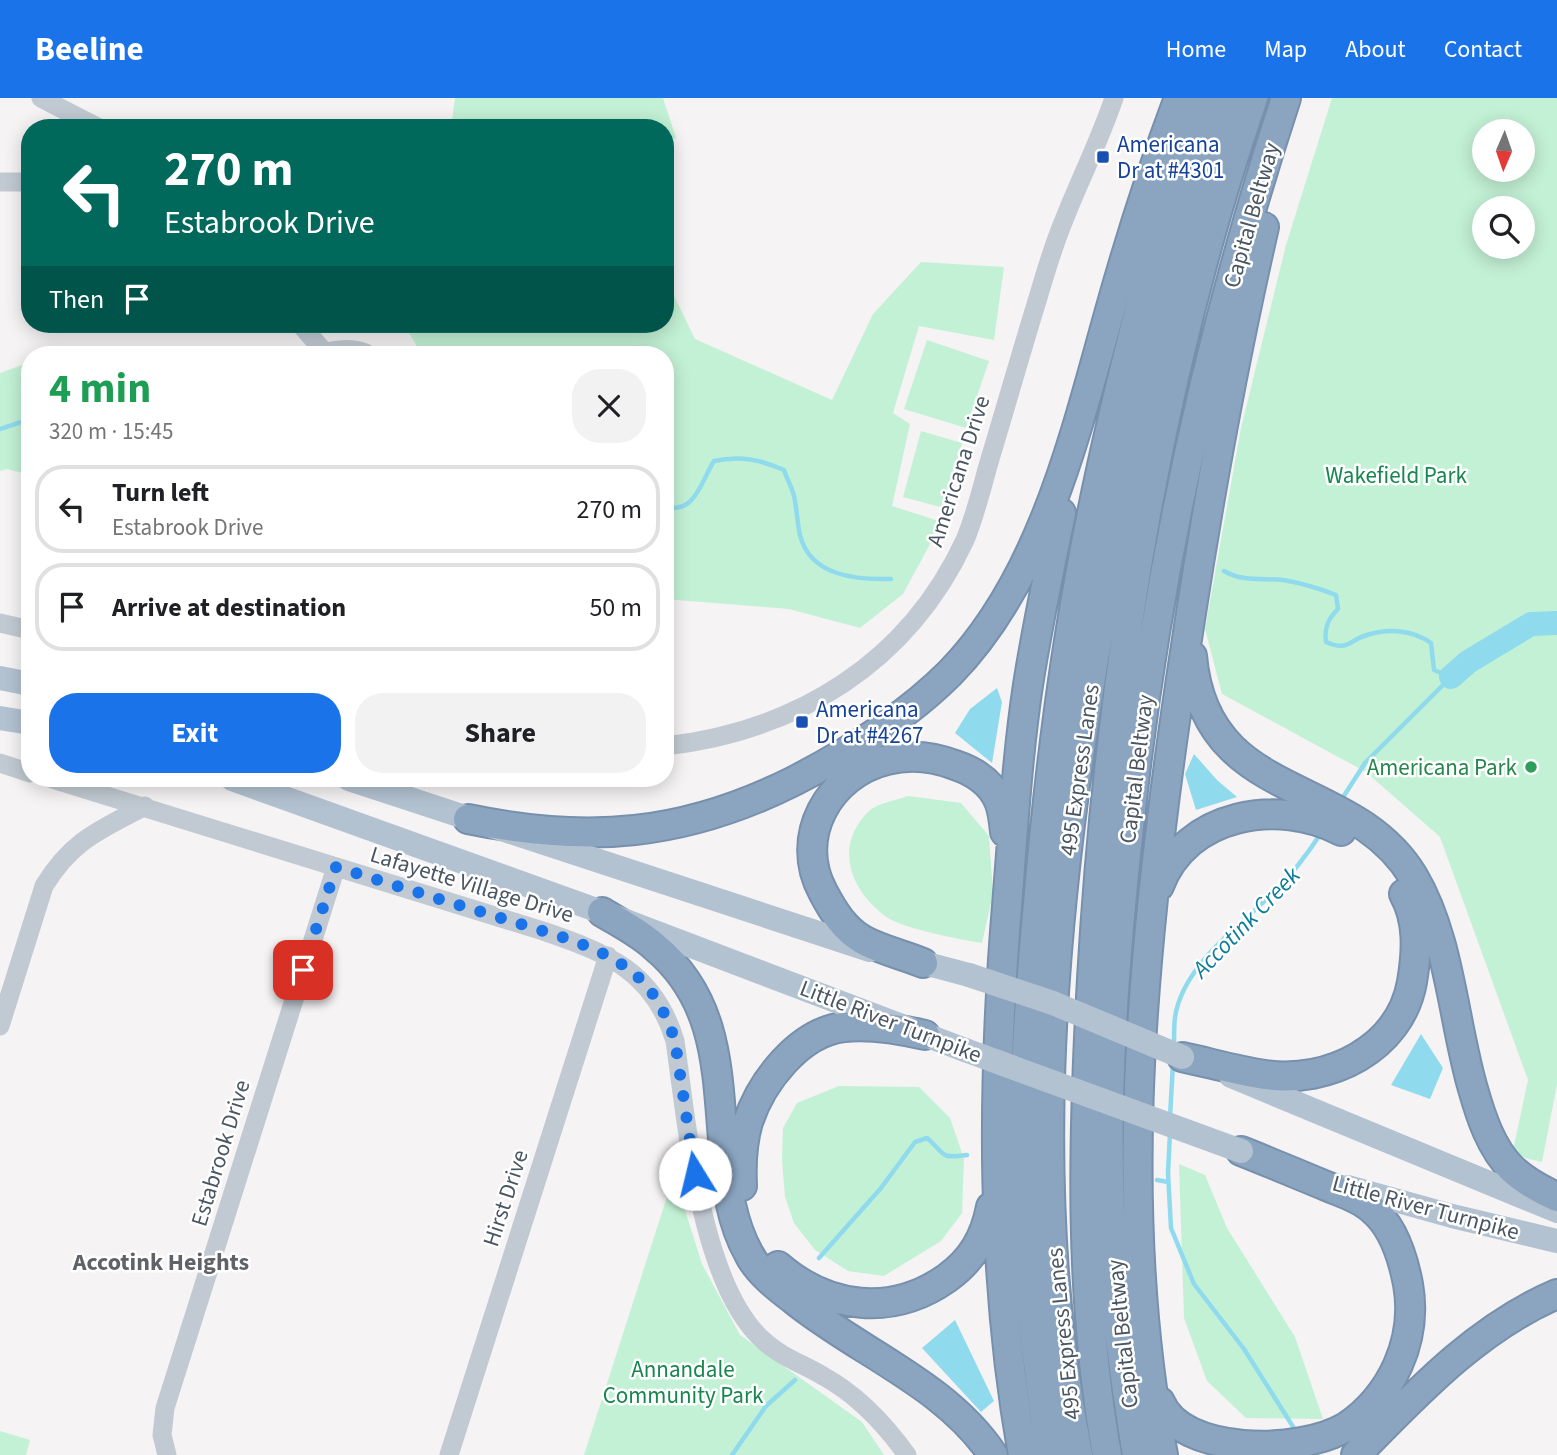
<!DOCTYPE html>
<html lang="en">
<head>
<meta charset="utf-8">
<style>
  :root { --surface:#fff; --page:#f2f2f2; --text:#202124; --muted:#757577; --line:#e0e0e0; --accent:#1a73e8 }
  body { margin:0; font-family:"Source Sans 3",sans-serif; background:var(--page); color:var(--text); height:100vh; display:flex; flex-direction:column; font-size:26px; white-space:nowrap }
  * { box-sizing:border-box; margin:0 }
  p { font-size:23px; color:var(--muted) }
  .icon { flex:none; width:38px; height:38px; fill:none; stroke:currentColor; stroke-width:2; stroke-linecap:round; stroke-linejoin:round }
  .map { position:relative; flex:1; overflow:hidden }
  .details { position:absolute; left:21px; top:248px; width:653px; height:441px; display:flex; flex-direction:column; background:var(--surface); border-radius:28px; box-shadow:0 4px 18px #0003 }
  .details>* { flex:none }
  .guide { position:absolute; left:21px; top:21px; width:653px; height:214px; border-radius:28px; box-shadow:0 4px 18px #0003; background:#00695c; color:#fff; overflow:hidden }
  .needle { width:46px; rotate:182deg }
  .controls { position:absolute; left:1472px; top:21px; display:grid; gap:14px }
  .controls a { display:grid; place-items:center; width:63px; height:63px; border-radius:50%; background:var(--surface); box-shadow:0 4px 18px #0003; font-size:35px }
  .pin { position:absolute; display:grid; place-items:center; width:60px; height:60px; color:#fff; margin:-30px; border-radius:14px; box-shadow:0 4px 10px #0006 }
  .me { position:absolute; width:77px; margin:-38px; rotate:351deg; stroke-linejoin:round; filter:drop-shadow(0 0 5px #0008) }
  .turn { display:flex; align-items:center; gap:24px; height:147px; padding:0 28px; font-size:32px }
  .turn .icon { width:91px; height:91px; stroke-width:2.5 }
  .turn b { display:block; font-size:49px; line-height:60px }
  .then { display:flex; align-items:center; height:66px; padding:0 28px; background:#0003; gap:14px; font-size:26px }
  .round { display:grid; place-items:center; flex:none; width:74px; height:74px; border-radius:28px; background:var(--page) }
  .headline { display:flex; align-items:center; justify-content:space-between; height:119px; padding:0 28px }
  h1 { font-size:42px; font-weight:700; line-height:52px; color:#1e9e55 }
  .cta { display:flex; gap:14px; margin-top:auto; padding:14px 28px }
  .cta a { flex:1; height:80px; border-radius:28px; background:var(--accent); color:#fff; font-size:28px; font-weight:700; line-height:80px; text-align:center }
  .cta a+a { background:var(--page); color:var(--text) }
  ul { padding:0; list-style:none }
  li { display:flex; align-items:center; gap:21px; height:88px; margin:0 14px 10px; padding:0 14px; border:4px solid var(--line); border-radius:28px }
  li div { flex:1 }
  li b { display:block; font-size:26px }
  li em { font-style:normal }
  header { display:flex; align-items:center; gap:42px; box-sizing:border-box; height:98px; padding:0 35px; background:var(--accent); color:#fff }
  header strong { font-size:33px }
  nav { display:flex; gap:38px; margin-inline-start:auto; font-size:24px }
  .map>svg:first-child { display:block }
  .green { fill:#c3f1d5; fill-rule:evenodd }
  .water { fill:#90daee }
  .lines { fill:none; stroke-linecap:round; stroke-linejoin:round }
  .stream { stroke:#90daee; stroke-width:4.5 }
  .river { stroke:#90daee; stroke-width:24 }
  .highway-casing { stroke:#7690ad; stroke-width:32 }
  .minor { stroke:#c1cad2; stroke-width:19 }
  .major { stroke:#b3c2d1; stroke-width:24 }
  .highway { stroke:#8ba5c1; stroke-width:28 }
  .major-bridge { stroke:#b3c2d1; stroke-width:24 }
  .route { stroke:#1a73e8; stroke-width:12; stroke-dasharray:0 21.6 }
  .transit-dot { fill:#1a4fb4; stroke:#fff; stroke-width:2.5 }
  .leisure-dot { fill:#2e9e5b; stroke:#fff; stroke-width:2.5 }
  .labels { text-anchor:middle; stroke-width:5; stroke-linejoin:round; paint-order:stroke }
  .transit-label { font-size:23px; fill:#164399; stroke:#fff; text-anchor:start }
  .street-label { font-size:23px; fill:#4a5661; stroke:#fff }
  .park-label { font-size:23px; fill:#17864f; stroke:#fff }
  .leisure-label { font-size:23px; fill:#27864d; stroke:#fff; text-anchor:end }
  .water-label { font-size:24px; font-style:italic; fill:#0c7c9b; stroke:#fff }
  .neighbourhood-label { font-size:24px; font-weight:bold; fill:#5f6368; stroke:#fff }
</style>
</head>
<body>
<header>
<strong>Beeline</strong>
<nav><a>Home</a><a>Map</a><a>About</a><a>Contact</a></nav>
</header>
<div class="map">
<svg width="1557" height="1357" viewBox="0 0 1557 1357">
  <rect width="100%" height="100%" fill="#f5f3f3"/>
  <path class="green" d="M455,0H663L676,40L665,46V30H451Z
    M1332,0H1557V986L1542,1064L1512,1057L1528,982L1440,739L1366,674L1222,596L1205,531L1241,330L1286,147ZM1484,33H1522V72H1484ZM1484,110H1522V149H1484Z
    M921,164L1004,169L994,242L919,228L893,315L910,326L892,408L942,424L903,496L860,530L789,511L665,501V257H422L404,226H665V179L695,241L832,302L873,216Z
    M927,242L989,263L966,330L904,311Z
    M30,264V377L7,371L0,373V275Z
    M921,333L962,345L944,410L903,399Z
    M908,698L961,705L989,738L993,795L982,845C959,841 903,831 885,818C849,791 834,747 869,713C878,705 897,702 908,698Z
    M839,988L919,989L950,1020L964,1061L962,1115L941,1143L884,1178L848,1173L815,1152L794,1125L785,1099L782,1063L783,1030L797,1005Z
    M1179,1066L1205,1077L1227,1130L1295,1239L1323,1321L1246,1320L1207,1283L1184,1220Z
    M674,1077L702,1166L740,1237L862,1324L884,1357H584Z
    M0,1333L30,1342L26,1357H0Z"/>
  <path class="water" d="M997,590L1002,604L992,665L955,635L970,611Z
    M1194,656L1217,682L1237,699L1196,712L1185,676Z
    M1421,936L1443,970L1430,1001L1391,987Z
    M955,1222L994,1303L981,1314L922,1250Z"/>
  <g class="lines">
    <path class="stream" d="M0,331L30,321
      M665,409C696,416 701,383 714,363C740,357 761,362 784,372C787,381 792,390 794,398C797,411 797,424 800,437C810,478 856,482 891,481
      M1224,473C1243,484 1262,480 1283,482C1302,485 1318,490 1336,497L1338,511C1328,521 1324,530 1326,544C1348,554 1349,542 1367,537C1389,530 1413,532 1431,545L1434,572L1451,579L1365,665L1340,704
      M1553,525L1557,530
      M1174,946C1174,937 1174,927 1175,919C1183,867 1240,828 1274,794C1292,776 1307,757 1321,735
      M1170,1019L1173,965
      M1170,1035L1168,1075L1171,1130L1194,1186L1244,1251L1297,1335
      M1157,1082L1168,1084
      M819,1160L881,1090L915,1044L927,1040C946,1056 938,1061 967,1057
      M732,1357L766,1308L795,1282"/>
    <path class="river" d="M1451,579L1468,564L1531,526L1557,525"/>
    <defs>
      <path id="highway" d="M1192,558C1205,707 1351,676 1413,778C1450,840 1453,923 1473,991C1481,1019 1491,1050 1512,1071C1525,1083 1541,1092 1557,1099
        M468,721C588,746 684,738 794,683C850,654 905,620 950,575C1043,480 1076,333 1111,209C1131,138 1153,69 1179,0
        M1159,788C1186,715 1279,700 1341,733
        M602,814C620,825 640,835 655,849C720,903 717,977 724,1053C727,1089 731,1124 749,1156C758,1174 777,1189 793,1201C858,1254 946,1286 993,1357
        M923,865C904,857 881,852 863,842C844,831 833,813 823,794C793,739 829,676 887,662C910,656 934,659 955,667C973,673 991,684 999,703C1003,712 1004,724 1005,734
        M1182,959C1210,965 1238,973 1265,977C1329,986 1400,951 1412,884C1417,854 1419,823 1404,796
        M742,1088C741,1067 742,1044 748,1024C761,984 799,934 844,929C871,926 899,931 925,937
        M778,1168C828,1211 892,1219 947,1180C972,1162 985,1140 991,1109
        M1160,1304C1181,1357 1299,1357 1346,1329C1392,1298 1418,1242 1408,1186C1403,1160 1393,1128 1372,1111C1359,1099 1340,1094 1324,1087C1297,1076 1269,1064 1241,1053
        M1023,1357C991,1176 992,991 1007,808C1013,734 1017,660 1028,587C1037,529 1049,472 1061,415
        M1051,1357C1039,1280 1029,1202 1026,1123C1021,1018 1028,911 1038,806C1048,688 1062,572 1084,456C1113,302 1155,150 1198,0
        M1078,1357C1028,1101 1050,834 1091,579C1122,383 1166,189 1227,0
        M1107,1357C1079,1200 1083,1040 1092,881C1109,583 1156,283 1253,0
        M1137,1357C1128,1302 1120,1248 1115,1192C1101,1039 1112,882 1129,729C1155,481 1208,237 1286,0
        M1163,1357C1118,1125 1140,876 1172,644C1196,471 1225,299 1264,129
        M1356,1357C1416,1296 1477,1230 1557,1196"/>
    </defs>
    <use href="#highway" class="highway-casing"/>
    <path class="minor" d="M41,0L99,30
      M0,84H30
      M300,226L327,257
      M326,254C340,251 357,249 369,257
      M0,525L30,532
      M665,648C797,633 908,565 965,442C976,416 982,388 990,361C1006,308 1021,255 1037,203C1045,176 1053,148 1064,122C1080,81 1100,42 1114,0
      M0,665L30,675
      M52,681L543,833C607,855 654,873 675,943C687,1025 700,1187 764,1243C781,1259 803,1266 823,1278C858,1297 884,1325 907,1357
      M0,928L44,788C72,742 100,732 145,708
      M167,1357L162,1337L165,1310L336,769
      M449,1357L608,858"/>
    <path class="major" d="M0,580L30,586
      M0,620L30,625
      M232,681L602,814L965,952
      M349,681L870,852
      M905,860L969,877
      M1231,978L1557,1113
      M1348,1089L1452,1118L1557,1143"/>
    <use href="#highway" class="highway"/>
    <path class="major-bridge" d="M969,877L1053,905L1182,959
      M965,952L1241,1053"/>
  </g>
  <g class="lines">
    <path class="route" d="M303,872L336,769C394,787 452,805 511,823C551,836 595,846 630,872C653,890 666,915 675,943L695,1076"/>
  </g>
  <g class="transit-dot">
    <rect x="1096" y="52" width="14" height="14" rx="3.5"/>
    <rect x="795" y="617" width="14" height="14" rx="3.5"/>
  </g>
  <circle class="leisure-dot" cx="1531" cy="669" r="7"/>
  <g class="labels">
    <g class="transit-label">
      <text x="1117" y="54">Americana<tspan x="1117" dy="26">Dr at #4301</tspan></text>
      <text x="816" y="619">Americana<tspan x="816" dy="26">Dr at #4267</tspan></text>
    </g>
    <g class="street-label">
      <text transform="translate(1251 117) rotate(-74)" y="8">Capital Beltway</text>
      <text transform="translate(958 373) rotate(-72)" y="8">Americana Drive</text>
      <text transform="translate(1136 671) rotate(-83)" y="8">Capital Beltway</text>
      <text transform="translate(1079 672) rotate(-82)" y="8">495 Express Lanes</text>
      <text transform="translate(472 786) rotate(17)" y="8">Lafayette Village Drive</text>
      <text transform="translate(891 923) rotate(21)" y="8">Little River Turnpike</text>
      <text transform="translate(220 1055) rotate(-73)" y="8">Estabrook Drive</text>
      <text transform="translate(505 1100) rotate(-72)" y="8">Hirst Drive</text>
      <text transform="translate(1426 1109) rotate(15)" y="8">Little River Turnpike</text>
      <text transform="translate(1063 1236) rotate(-96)" y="8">495 Express Lanes</text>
      <text transform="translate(1122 1236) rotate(-96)" y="8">Capital Beltway</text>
    </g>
    <g class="park-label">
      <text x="1396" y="385">Wakefield Park</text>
      <text x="683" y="1279">Annandale<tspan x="683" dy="26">Community Park</tspan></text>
    </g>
    <g class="leisure-label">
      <text x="1517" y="677">Americana Park</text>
    </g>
    <g class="water-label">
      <text transform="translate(1246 824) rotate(-46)" y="8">Accotink Creek</text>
    </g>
    <g class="neighbourhood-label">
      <text x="161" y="1172">Accotink Heights</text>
    </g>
  </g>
</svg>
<div class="controls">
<a><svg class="needle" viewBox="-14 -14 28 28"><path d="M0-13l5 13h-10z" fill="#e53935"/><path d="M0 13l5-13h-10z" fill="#757577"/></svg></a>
<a><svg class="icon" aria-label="search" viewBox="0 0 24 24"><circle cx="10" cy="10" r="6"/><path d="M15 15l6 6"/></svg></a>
</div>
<div class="pin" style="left:303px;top:872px;background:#d93025"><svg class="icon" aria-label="arrive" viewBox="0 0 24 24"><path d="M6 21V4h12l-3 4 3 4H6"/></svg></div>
<svg class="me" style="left:695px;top:1076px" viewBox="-20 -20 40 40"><circle r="19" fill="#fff"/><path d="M0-13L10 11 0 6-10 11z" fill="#1a73e8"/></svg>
<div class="guide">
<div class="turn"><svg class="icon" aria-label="left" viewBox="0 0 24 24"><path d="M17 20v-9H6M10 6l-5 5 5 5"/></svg><div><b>270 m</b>Estabrook Drive</div></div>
<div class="then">Then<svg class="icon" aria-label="arrive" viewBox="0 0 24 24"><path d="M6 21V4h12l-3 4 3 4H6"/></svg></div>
</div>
<section class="details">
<div class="headline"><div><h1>4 min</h1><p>320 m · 15:45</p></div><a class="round"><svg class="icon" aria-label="close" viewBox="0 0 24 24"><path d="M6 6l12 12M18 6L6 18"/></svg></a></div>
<ul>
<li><svg class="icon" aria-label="left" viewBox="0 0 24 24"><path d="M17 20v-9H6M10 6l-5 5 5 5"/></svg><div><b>Turn left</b><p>Estabrook Drive</p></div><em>270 m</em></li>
<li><svg class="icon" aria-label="arrive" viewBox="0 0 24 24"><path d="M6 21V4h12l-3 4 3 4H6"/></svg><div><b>Arrive at destination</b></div><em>50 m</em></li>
</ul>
<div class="cta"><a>Exit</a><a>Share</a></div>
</section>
</div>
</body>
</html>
